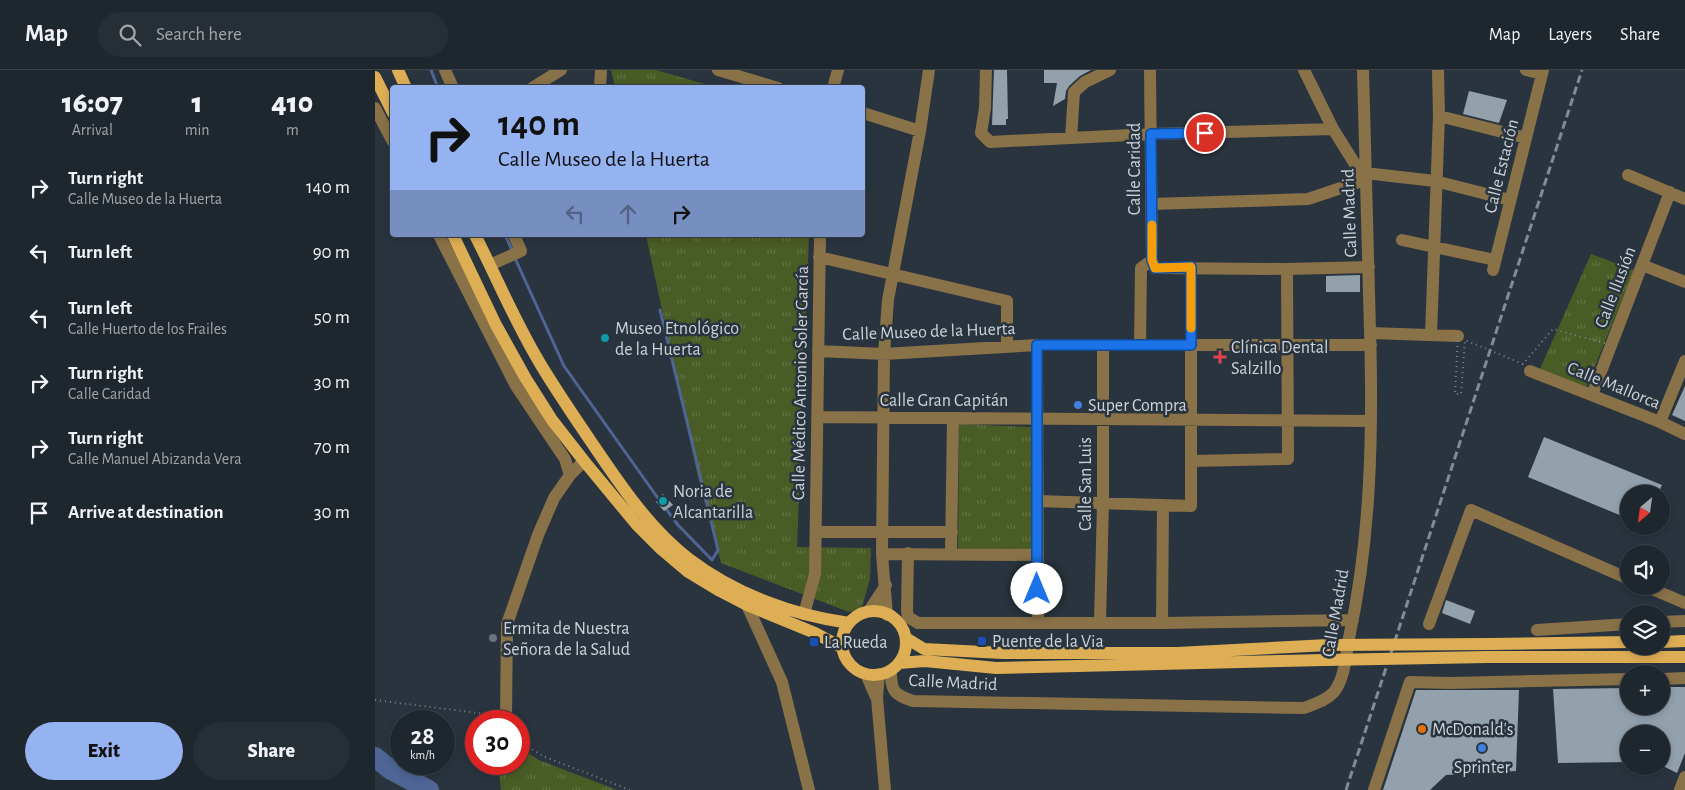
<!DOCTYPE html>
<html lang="en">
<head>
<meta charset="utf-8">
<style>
  :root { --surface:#1f272e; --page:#272f36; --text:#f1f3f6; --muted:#a1a5aa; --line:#3c444a; --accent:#95b2f1 }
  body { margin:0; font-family:"Alegreya Sans",sans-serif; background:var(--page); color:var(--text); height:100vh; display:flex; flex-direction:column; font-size:19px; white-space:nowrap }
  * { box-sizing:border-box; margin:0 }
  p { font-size:16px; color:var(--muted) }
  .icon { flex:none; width:28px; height:28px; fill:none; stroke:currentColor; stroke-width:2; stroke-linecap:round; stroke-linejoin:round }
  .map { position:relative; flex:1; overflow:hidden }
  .sheet { display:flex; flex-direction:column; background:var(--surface); width:375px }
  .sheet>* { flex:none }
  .hud { position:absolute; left:15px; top:15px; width:475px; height:152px; border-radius:5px; box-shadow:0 2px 8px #0003,0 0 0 1px var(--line); background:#95b2f1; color:#111; overflow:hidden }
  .needle { width:32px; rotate:209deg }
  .tools { position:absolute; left:1245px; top:415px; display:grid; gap:10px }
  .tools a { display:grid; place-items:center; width:50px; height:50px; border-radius:50%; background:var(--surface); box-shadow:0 2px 8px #0003,0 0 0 1px var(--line); font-size:25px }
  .speed { position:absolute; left:15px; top:640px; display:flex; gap:10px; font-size:25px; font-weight:700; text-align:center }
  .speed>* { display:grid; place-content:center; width:65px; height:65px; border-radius:50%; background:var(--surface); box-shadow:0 2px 8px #0003,0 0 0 1px var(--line); line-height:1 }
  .speed small { font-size:12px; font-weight:400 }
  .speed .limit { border:8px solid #d22; background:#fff; color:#111 }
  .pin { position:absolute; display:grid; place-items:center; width:42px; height:42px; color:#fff; margin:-21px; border:2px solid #fff; border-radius:50%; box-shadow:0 1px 5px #0007 }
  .me { position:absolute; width:55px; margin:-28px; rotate:0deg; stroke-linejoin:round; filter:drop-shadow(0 0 4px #0008) }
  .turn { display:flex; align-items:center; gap:18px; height:105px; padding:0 25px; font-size:22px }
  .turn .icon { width:65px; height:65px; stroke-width:2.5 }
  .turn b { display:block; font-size:35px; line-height:42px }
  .lanes { display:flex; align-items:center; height:48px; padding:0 25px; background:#0003; justify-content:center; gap:25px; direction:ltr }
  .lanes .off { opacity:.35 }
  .eta { display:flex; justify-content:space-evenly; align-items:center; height:85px; text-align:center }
  .eta b { font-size:30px; font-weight:800; line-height:35px }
  .primary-button { display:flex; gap:10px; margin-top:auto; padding:10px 25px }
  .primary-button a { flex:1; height:58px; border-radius:30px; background:var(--accent); color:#111; font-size:20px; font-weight:800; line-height:58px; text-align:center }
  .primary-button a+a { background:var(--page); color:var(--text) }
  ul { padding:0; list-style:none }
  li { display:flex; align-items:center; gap:15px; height:65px; padding:0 25px }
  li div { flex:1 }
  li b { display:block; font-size:19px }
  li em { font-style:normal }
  header { display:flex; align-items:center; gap:30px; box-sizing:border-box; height:70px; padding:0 25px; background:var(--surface); border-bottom:1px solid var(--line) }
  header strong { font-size:24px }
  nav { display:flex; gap:28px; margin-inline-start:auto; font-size:18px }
  .search { width:350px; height:45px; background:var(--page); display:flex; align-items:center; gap:12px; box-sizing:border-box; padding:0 18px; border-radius:28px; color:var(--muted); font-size:19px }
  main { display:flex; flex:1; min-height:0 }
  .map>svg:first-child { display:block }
  .park { fill:url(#park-tufts) }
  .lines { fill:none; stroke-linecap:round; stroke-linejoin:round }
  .stream { stroke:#4e6596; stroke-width:3 }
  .river { stroke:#4e6596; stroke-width:20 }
  .building { fill:#93a1ad }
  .path { stroke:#7d868e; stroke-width:2; stroke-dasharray:1 4; stroke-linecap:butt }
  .minor { stroke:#897148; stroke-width:12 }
  .major { stroke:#deae54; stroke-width:12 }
  .rail { stroke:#828b93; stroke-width:3; stroke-dasharray:8 4; stroke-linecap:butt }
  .path-bridge { stroke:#7d868e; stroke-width:2; stroke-dasharray:1 4; stroke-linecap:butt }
  .major-bridge { stroke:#deae54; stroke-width:12 }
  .route-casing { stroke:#114b97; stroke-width:12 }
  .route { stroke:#1a73e8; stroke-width:9 }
  .slow { stroke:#f59e0b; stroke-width:9 }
  .culture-dot { fill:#0f9aa8; stroke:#29343e; stroke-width:2 }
  .health-dot { fill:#e0444e; stroke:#29343e; stroke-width:2 }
  .shop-dot { fill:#3f7fe0; stroke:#29343e; stroke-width:2 }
  .worship-dot { fill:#6b7280; stroke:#29343e; stroke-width:2 }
  .transit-dot { fill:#1a4fb4; stroke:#29343e; stroke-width:2 }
  .food-dot { fill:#e8710a; stroke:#29343e; stroke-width:2 }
  .labels { text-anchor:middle; stroke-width:5; stroke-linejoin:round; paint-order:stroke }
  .street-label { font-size:18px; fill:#cbd2d9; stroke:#29343e }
  .poi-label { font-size:18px; fill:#cbd2d9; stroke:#29343e; text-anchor:start }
</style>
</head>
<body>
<header>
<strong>Map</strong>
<div class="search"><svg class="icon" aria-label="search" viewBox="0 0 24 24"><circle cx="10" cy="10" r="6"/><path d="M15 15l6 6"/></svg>Search here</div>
<nav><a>Map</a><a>Layers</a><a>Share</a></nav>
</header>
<main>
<section class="sheet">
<div class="eta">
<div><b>16:07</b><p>Arrival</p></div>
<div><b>1</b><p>min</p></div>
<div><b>410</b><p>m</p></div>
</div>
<ul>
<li><svg class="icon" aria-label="right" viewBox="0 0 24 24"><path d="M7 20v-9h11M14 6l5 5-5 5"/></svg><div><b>Turn right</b><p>Calle Museo de la Huerta</p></div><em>140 m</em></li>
<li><svg class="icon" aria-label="left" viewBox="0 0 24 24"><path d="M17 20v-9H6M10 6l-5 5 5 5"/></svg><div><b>Turn left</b></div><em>90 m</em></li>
<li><svg class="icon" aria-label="left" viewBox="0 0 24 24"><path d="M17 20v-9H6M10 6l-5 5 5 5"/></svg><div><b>Turn left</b><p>Calle Huerto de los Frailes</p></div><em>50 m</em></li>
<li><svg class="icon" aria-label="right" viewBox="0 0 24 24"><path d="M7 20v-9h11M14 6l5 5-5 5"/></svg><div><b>Turn right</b><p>Calle Caridad</p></div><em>30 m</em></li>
<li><svg class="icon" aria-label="right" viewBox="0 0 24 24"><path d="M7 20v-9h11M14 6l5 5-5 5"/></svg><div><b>Turn right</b><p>Calle Manuel Abizanda Vera</p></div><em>70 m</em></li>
<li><svg class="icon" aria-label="arrive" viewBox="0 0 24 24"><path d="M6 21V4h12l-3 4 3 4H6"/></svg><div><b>Arrive at destination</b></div><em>30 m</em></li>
</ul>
<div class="primary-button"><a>Exit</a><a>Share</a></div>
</section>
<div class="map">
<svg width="1310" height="720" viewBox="0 0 1310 720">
  <defs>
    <pattern id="park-tufts" width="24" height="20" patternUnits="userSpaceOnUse" patternTransform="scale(1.25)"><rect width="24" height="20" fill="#4a5c25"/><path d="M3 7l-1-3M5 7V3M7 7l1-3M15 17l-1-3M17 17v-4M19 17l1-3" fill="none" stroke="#637244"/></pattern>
  </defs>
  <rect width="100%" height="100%" fill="#29343e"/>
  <path class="park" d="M236,0H281L340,17H240Z
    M271,165H434L422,477L496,478L495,509L487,537L474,542L346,493L323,407Z
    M1216,184L1259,200L1211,318L1165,299Z
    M584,354L656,357L657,483L583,481Z
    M144,677L164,690L242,720H126L123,694H144Z"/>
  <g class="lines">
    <path class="stream" d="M56,0L63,18
      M130,165L137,180
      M139,186L189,296L285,431
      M285,240L343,480L337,490L303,455L289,436"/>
    <path class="river" d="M0,687L16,700L54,720"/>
  </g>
  <path class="building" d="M619,0H632L633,49H631V55H617Z
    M669,0H716L705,6L694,16L691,21L690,29L678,36L682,13H669Z
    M1094,21L1132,30L1124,53L1088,44Z
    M985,205V222H951V206Z
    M1310,316V351L1297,345Z
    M1169,367L1287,415L1283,424H1254V449L1153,407Z
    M288,424L298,435L289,441L281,432Z
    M1071,530L1100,541L1095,554L1067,543Z
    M1286,617H1310V683L1302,703L1286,695V664H1254V692L1183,693L1178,619L1254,618V636H1286Z
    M1041,620H1144L1141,701L1071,705L1055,720H1008Z"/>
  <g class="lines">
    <path class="path" d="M0,630L119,645
      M144,672L170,687L255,720"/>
    <path class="minor" d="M70,0L78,18
      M343,0L403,18
      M611,0L610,38L606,63L615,72L776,64L958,59
      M775,0L777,190L780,198L912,199L994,197
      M1151,0L1167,4
      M157,18L186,0
      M225,18L226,0
      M458,18L463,0
      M0,38L18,72
      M488,43L545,61
      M1064,46L1151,68
      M696,68L699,22L710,12L735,0
      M990,103L1060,111L1135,130
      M1253,105L1310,129
      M776,134L933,129L990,110L958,59L929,0
      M64,165L141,316L190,389L195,405
      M1027,170L1120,190
      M444,187L632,231V277
      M115,195L146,181L139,165
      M1267,195L1310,212
      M1118,200L1168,0
      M995,263L1083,266
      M1056,265L1064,46L1063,0
      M662,275L663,553
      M765,275L766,198L777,190
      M443,281L509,284L662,275H996
      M1155,301L1285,352L1310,364
      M1217,325L1295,122
      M442,347L995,351
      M1285,352L1310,291
      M816,391L913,389L912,199
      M662,431L816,436V197
      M441,462H577
      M533,483L532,541L533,547L543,553H787L978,550
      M507,484L662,485
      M576,484L578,348
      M1270,516L1310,533
      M372,535L407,612L434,720
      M494,541L511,515
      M429,544L440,504L445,165
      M512,545L507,484L509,284L513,230L545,61L554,0
      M725,552L728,433V275
      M1286,552L1310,551
      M787,553L788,435
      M1054,554L1096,440L1254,509
      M1162,560L1254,554
      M516,600C516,621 518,624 538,631L929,638C939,634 951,631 959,622C970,608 971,585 974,568C996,468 998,363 995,260C992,174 990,87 988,0
      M491,604L501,627
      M504,604L502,628L510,720
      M1286,609L1310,608
      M131,647L132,554L163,465L179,428L195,405L209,391
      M999,720L1035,612L1075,613L1254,609
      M1305,720L1310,707"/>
    <path class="major" d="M23,0L31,18
      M0,7L18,43
      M78,165L121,255L151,309L177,350L209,391L262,455L286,479L312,501L345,521L372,535L440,563L468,578
      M100,165C123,210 142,257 169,300C185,326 202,351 219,376C246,416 275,459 314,489C360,524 417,545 474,553
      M467 573a32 32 0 1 1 64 0a32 32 0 1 1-64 0Z
      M531,568L549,579L628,583H802L953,575
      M1286,572L1310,571
      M1115,574L1254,572
      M1113,587H1310
      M524,593L550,591L621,598L950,590"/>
    <path class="rail" d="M971,720L1207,0"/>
    <path class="path-bridge" d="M1083,266L1080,324H1086L1090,270L1148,294L1178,259L1236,275"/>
    <path class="major-bridge" d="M953,575L1115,574
      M950,590L1113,587"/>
  </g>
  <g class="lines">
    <defs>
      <path id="route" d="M662,519V275H816V197L780,198L777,190L776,64L830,63"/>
    </defs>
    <use href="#route" class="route-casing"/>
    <use href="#route" class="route"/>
    <path class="slow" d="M777,155V190L780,198L816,197V258"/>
  </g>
  <g class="culture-dot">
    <circle cx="230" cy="268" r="5"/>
    <circle cx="288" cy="431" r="5"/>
  </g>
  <path class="health-dot" d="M842.5 279.5h5v5h5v5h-5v5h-5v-5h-5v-5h5z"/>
  <g class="shop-dot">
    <circle cx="703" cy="335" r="5"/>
    <circle cx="1107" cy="678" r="5"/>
  </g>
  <circle class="worship-dot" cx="118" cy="568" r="5"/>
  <g class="transit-dot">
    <rect x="602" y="566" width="10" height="10" rx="2.5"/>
    <rect x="434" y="567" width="10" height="10" rx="2.5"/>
  </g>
  <circle class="food-dot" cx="1047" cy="659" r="5"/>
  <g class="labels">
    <g class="street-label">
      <text transform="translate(1126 96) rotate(-76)" y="6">Calle Estación</text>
      <text transform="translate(759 99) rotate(-90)" y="6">Calle Caridad</text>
      <text transform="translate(974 143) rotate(-92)" y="6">Calle Madrid</text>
      <text transform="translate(1240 217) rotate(-69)" y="6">Calle Ilusión</text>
      <text transform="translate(554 261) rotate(-2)" y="6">Calle Museo de la Huerta</text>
      <text transform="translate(425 313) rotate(-89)" y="6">Calle Médico Antonio Soler García</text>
      <text transform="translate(1239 315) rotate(22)" y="6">Calle Mallorca</text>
      <text x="569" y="336">Calle Gran Capitán</text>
      <text transform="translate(710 414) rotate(-90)" y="6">Calle San Luis</text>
      <text transform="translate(960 543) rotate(-80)" y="6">Calle Madrid</text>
      <text transform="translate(578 612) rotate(3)" y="6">Calle Madrid</text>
    </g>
    <g class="poi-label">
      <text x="240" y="264">Museo Etnológico<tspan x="240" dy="21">de la Huerta</tspan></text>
      <text x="856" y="283">Clínica Dental<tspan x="856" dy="21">Salzillo</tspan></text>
      <text x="713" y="341">Super Compra</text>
      <text x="298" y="427">Noria de<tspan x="298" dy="21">Alcantarilla</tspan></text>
      <text x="128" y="564">Ermita de Nuestra<tspan x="128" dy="21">Señora de la Salud</tspan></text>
      <text x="617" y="577">Puente de la Via</text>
      <text x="449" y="578">La Rueda</text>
      <text x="1057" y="665">McDonald's</text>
      <text x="1107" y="703" text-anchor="middle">Sprinter</text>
    </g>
  </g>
</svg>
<div class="tools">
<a><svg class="needle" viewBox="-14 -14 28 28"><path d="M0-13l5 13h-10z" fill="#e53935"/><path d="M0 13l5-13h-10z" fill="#a1a5aa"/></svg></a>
<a><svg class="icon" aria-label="sound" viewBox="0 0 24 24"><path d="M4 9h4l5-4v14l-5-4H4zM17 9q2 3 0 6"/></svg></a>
<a><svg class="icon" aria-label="layers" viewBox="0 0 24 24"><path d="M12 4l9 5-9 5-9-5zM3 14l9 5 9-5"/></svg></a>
<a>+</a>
<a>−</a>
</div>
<div class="speed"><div>28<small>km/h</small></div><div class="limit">30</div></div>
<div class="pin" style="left:830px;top:63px;background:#d93025"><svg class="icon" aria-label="arrive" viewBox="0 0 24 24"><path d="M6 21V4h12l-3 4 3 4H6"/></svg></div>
<svg class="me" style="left:662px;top:519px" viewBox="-20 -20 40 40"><circle r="19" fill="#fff"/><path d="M0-13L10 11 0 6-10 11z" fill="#1a73e8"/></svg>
<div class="hud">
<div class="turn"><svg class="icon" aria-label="right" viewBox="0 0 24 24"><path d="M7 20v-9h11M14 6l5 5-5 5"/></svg><div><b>140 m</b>Calle Museo de la Huerta</div></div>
<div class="lanes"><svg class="icon off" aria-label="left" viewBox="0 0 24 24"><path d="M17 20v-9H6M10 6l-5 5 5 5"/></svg><svg class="icon off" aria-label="ahead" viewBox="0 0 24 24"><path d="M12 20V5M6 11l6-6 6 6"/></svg><svg class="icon" aria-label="right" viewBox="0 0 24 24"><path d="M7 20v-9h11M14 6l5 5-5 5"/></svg></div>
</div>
</div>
</main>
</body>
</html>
